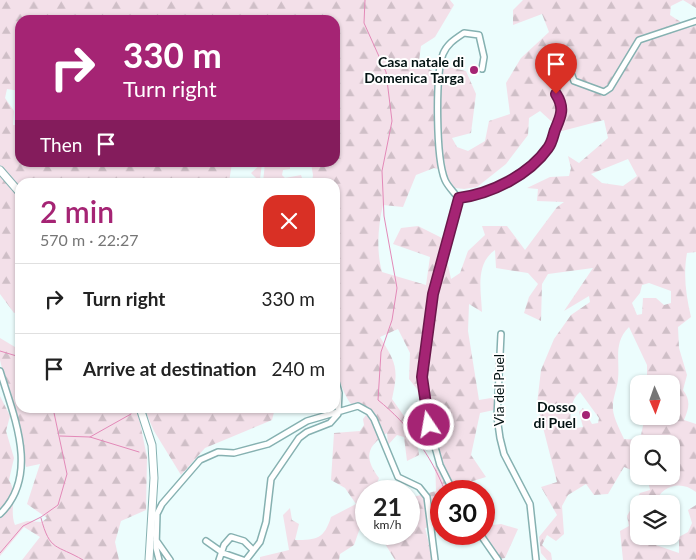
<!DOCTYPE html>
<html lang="en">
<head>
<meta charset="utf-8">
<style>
  :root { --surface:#fff; --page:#f6f6f6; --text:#222; --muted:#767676; --line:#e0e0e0; --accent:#a52474 }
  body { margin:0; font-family:Lato,sans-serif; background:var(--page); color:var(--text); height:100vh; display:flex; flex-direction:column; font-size:19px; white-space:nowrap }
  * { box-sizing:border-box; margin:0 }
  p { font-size:16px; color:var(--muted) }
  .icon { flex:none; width:28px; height:28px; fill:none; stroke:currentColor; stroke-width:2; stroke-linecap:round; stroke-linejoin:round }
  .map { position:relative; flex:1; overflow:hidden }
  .details { position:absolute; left:15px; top:178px; width:325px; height:235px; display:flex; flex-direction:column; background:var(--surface); border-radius:15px; box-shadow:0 1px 4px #0004 }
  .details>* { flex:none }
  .top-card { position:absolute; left:15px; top:15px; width:325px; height:152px; border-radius:15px; box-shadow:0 1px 4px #0004; background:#a52474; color:#fff; overflow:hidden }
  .needle { width:32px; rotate:178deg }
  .controls { position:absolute; left:630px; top:375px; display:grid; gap:10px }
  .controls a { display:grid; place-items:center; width:50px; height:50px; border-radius:10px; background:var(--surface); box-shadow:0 1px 4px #0004; font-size:25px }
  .speed { position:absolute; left:355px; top:480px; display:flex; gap:10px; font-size:25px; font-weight:700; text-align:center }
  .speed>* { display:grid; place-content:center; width:65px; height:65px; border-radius:50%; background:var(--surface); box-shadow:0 1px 4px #0004; line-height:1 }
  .speed small { font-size:12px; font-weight:400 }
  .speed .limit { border:8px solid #d22; background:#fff; color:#111 }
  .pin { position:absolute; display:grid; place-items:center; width:42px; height:42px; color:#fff; margin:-51px -21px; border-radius:50% 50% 50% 0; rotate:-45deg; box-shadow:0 0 5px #0007 }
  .pin .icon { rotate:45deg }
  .me { position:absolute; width:55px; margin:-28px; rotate:348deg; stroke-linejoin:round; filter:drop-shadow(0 0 4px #0008) }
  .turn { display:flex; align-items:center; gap:18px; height:105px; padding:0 25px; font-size:22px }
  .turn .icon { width:65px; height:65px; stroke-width:2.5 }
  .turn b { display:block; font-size:35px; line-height:42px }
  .then { display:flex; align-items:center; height:48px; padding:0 25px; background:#0003; gap:10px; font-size:19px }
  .round { display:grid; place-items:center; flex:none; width:52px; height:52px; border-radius:15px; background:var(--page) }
  .headline { display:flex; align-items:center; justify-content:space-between; height:85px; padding:0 25px }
  h1 { font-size:30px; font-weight:600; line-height:38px; color:var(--accent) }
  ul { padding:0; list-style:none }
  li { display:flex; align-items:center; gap:15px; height:70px; padding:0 25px; border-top:1px solid var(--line) }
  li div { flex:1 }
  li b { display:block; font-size:19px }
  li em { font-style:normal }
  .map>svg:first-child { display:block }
  .green { fill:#f3e0e9 }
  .forest { fill:url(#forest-firs); fill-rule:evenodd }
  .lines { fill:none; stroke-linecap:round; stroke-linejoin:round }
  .stream { stroke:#e389b8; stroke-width:1 }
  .minor-casing { stroke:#86b1b1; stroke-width:8 }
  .secondary-casing { stroke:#86b1b1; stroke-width:9 }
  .minor { stroke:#fff; stroke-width:5 }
  .secondary { stroke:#fff; stroke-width:7 }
  .route-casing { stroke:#6b174b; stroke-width:12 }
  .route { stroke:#a52474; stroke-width:9 }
  .poi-dot { fill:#a52474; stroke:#fff; stroke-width:2 }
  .labels { text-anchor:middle; stroke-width:4; stroke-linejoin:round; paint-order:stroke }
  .poi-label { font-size:14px; font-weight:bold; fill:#031313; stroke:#fff; text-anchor:end }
  .street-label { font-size:14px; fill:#031313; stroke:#fff }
</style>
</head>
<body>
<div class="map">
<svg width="696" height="560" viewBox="0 0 696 560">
  <defs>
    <pattern id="forest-firs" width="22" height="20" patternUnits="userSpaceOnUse" patternTransform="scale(1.25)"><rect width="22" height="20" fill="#f3e0e9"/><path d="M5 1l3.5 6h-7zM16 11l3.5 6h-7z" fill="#cfbfc7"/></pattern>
  </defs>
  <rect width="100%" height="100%" fill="#ecfdfd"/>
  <path class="green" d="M262,163L260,179L258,180L251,173Z
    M265,163H298L290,166V169L283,170L282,175L285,178L301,175L302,178H306V182H263Z"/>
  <path class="forest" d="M0,0H450L454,5L435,37L421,46L419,61L421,65L442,76L444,66L466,71L476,94L471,133L452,138L457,147L468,151L485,141L489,121L510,114L506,83L521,58L549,32L542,14L513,25V10L523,0H696V8L683,0L671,6L670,15L690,28L696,24V252L687,253C683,275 686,296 691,317L678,327L679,348L687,375L683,390C691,401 689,408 684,420L696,424V492C681,480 661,485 655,504H639V536H650L653,544L679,553V537L688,532L692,523L688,510L696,505V560H623L620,531L629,526L627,516L640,493L650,490L647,476H671V444H639V473L624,467L608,494L594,495L586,484L568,495L562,506L564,534L556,541L547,535L542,545L551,553L552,560H547L541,553L539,537L557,515L541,487L557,482L537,404L541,370L554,339L571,315L590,302L589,296L564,311L593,268L548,274L542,284L541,321L524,313L529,297L538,284L528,273L496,268L495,250C475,264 481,290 482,312L469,304L468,331L479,400L497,397L494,410L480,413L471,455L486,477L457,486L458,491H441V526L425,528L433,560H395L379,534H409V498L436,491L435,457L417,389L409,379L410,353L398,329L380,337C396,363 399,368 392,399L416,433L419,455L407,461L404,437L397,435L388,445L387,433C366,447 364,458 379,478L374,491H366V511L354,545L340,554L339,560H260V557L289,550L283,515L290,508L292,520L299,524L295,540C317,540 324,539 331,517L356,504L345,488L331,480L334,433L360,431L364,425L363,419L369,411L360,404H351C343,394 342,383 335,372V182H312L313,175L311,163L335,162V20H20L17,69L20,70V91L7,89L5,98L14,111L13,125H20V162L232,163L229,182H20V189L0,165ZM540,111L562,131L604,120L608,138L579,163L568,156L571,168L569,176L550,177L527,188L538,189L537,201L564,202L557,207L525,250L507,226H482L485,235L468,251L460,273L451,279L442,238L418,226L401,228L393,244L430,257L426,285L382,272C376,250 378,226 383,205L403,207L416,175L434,168L438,169L447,187L464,189L477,187L506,164L528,135L529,118ZM628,159L637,176L623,186L602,183L591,174ZM649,283L671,291V303L664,305L656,298H643L642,314L637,315L632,303L640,293L642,285ZM629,327L647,365V384H671V416H645L640,440L624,439C620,430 614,419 613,410C612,398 617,390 618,379C620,359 613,343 629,327ZM580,392L599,418L598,423L592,424L583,408L579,412L583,427L576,428L570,424C571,412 570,400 580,392Z
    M0,175L20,198V311L14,313L0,294Z
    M0,338L20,350V408H137L147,457L146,510L121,521L115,542L119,560H22L40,537L24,527L0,556V396L10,416L6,431L14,458L9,480C18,494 9,510 15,525L27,521L42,522L47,518L27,504L40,464L26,467L0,360Z
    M144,408H275L272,420L205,448L181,475L154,431Z
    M501,524L518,529L505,558L499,559L484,533V526Z"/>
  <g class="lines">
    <path class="stream" d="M365,0L364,23L386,72L392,121L382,171L384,216L397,288L392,320L381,352L378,400C408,424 431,455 445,491
      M0,351L20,357
      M60,436L90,437L139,452
      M90,437L131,414
      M41,518C50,552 56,544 83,560
      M489,551L493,558
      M0,553L23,526L41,517L58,505L67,474L53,408"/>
    <defs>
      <path id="minor" d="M459,199L476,196L507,182L537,160L547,149L562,113L561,102L556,92L568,57L572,58L571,73L574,81L604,92L610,88L639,40L696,21
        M459,199C455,193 448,187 445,180C436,159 435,76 443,54C447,44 455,39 464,33L479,35L484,57L482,69
        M501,334L497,417L500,438L504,454L530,504L536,560
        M0,371C14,417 40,475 0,514
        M453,491L440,465L425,411L422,377L433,294L459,199
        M480,534L498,560
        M156,540L170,560
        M206,541L223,553L243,560
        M159,560L156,548L157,514L162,504L200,460L218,452L234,453L268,444L307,421L358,406L369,412L374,419L398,477L419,487L427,497L435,560
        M219,560L224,545L231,537L244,541L253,550
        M246,560L260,542L266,522L271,479L299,438L307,432L330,423L338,414L339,393L335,378"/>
      <path id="secondary" d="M0,170L20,193
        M140,408L152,445L154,478L149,560"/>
    </defs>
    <use href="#minor" class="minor-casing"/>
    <use href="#secondary" class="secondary-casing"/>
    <use href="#minor" class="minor"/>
    <use href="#secondary" class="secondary"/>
  </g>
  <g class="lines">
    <defs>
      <path id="route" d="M429,425L422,377L433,294L459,198C491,194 529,175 548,148C552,143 553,136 555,130C561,116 565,108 556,94"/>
    </defs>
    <use href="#route" class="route-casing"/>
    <use href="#route" class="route"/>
  </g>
  <g class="poi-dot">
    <circle cx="474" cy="70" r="5"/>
    <circle cx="586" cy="415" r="5"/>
  </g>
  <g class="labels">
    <g class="poi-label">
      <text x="464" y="67">Casa natale di<tspan x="464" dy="16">Domenica Targa</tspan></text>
      <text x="576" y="412">Dosso<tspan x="576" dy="16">di Puel</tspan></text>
    </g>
    <g class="street-label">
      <text transform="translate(499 390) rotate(-90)" y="5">Via del Puel</text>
    </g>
  </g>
</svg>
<div class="controls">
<a><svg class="needle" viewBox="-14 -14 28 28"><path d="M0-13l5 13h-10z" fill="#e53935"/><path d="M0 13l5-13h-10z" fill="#767676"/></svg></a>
<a><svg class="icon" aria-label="search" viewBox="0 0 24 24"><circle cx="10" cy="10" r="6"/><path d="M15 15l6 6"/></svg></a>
<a><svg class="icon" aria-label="layers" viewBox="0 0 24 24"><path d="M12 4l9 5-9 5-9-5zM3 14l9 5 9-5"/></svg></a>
</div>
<div class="speed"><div>21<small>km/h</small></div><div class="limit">30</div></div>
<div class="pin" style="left:556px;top:94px;background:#d93025"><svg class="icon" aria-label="arrive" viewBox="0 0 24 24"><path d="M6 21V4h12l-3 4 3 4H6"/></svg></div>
<svg class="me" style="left:429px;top:425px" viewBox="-20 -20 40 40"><circle r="17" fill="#a52474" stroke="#fff" stroke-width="3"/><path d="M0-11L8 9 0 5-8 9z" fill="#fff"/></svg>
<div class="top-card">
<div class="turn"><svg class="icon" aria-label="right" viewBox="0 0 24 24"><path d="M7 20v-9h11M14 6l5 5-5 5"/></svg><div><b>330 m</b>Turn right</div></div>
<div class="then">Then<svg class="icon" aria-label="arrive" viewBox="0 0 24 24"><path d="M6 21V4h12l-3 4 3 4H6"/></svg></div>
</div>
<section class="details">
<div class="headline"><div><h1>2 min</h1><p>570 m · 22:27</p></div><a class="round" style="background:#d93025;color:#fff"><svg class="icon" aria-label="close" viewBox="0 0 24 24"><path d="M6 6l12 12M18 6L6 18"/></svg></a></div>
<ul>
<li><svg class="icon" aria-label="right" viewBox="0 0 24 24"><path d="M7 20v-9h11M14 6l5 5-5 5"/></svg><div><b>Turn right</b></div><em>330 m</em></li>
<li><svg class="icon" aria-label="arrive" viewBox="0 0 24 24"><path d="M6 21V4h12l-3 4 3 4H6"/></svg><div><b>Arrive at destination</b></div><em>240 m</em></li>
</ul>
</section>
</div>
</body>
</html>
